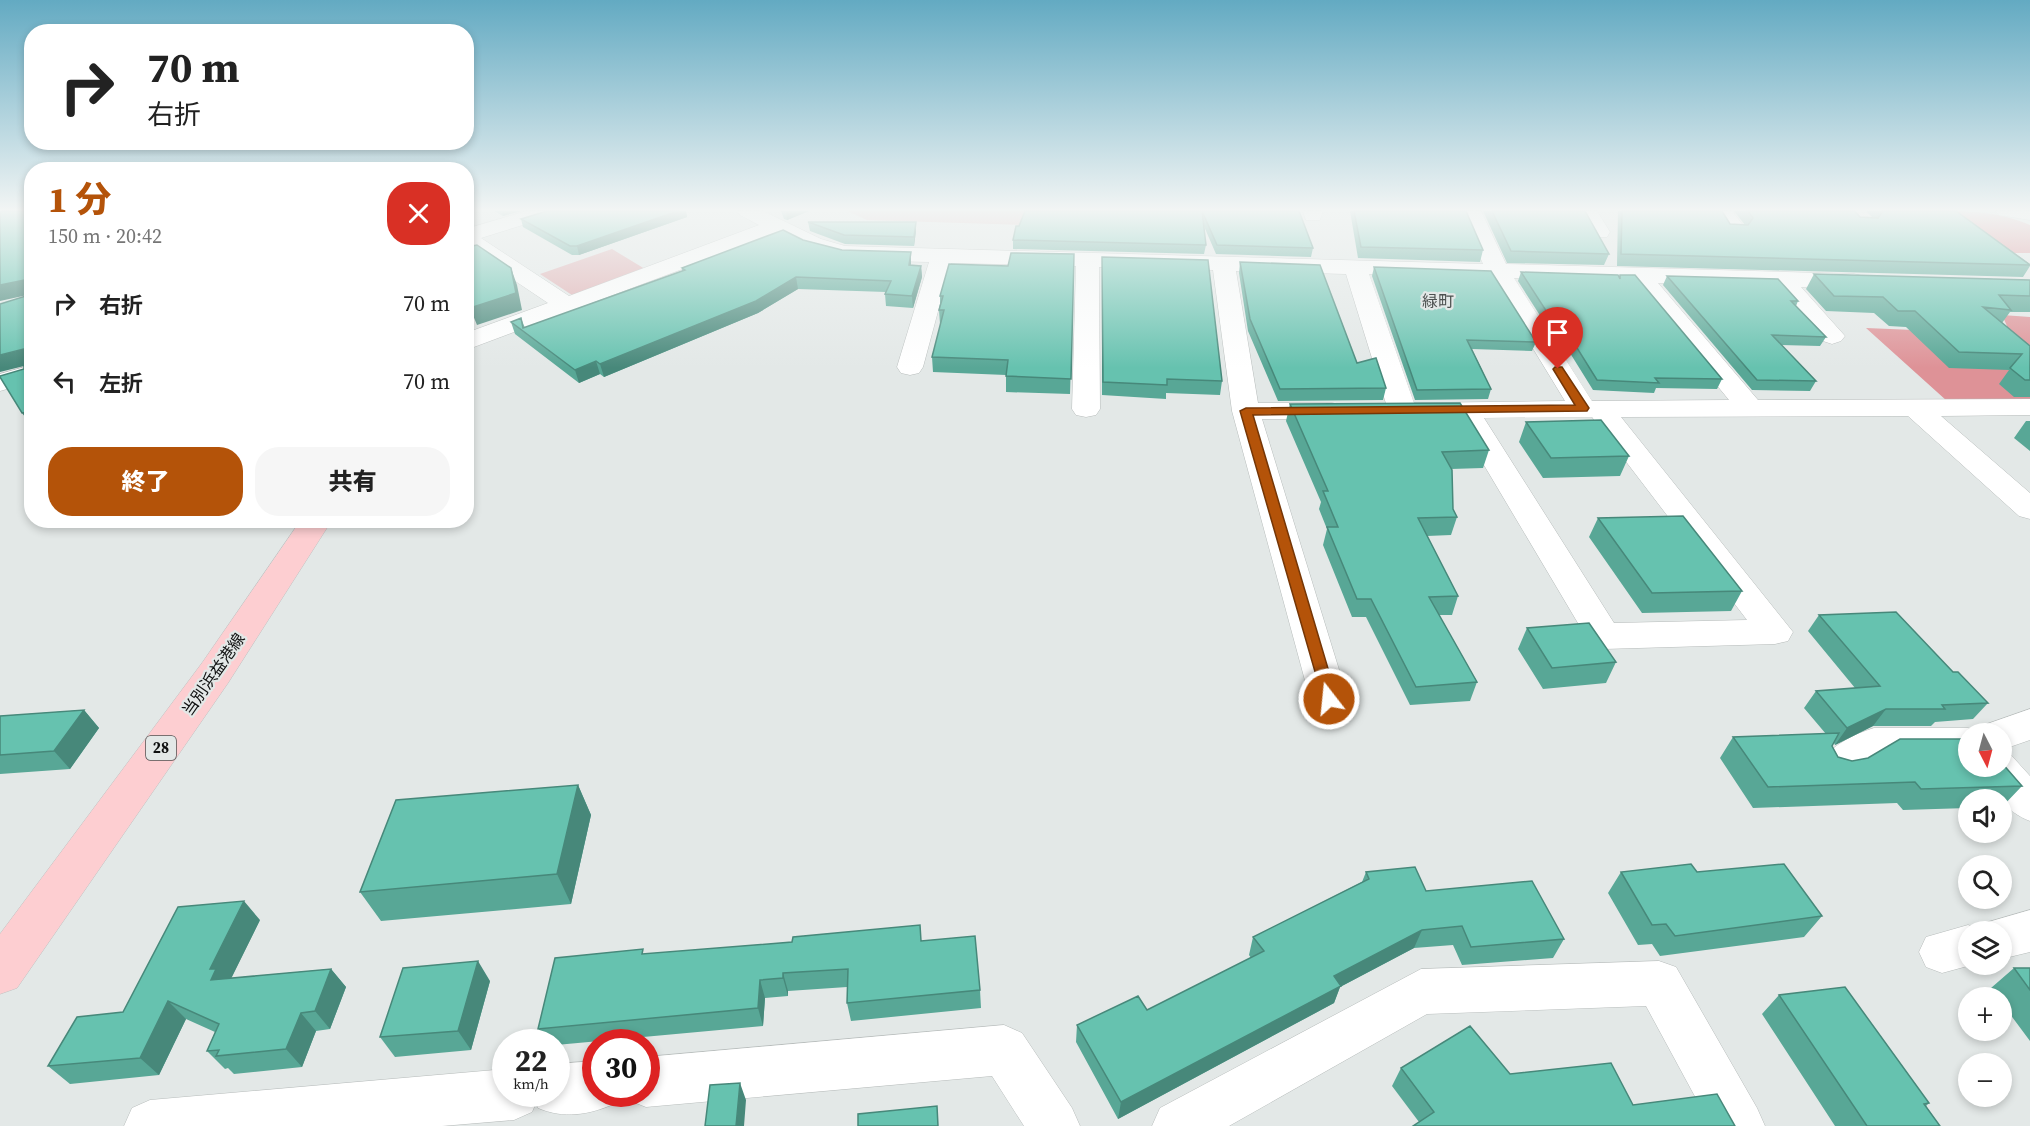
<!DOCTYPE html>
<html lang="ja">
<head>
<meta charset="utf-8">
<style>
  :root { --surface:#fff; --page:#f6f6f6; --text:#222; --muted:#767676; --accent:#b45309 }
  body { margin:0; font-family:"Source Serif 4","Noto Sans JP",serif; background:var(--page); color:var(--text); height:100vh; display:flex; flex-direction:column; font-size:22px; white-space:nowrap }
  * { box-sizing:border-box; margin:0 }
  p { font-size:20px; color:var(--muted) }
  .icon { flex:none; width:33px; height:33px; fill:none; stroke:currentColor; stroke-width:2; stroke-linecap:round; stroke-linejoin:round }
  .map { position:relative; flex:1; overflow:hidden }
  .sheet { position:absolute; left:24px; top:162px; width:450px; height:366px; display:flex; flex-direction:column; background:var(--surface); border-radius:24px; box-shadow:0 3px 9px #0003 }
  .sheet>* { flex:none }
  .banner { position:absolute; left:24px; top:24px; width:450px; height:126px; border-radius:24px; box-shadow:0 3px 9px #0003; background:#fff; color:var(--text); overflow:hidden }
  .needle { width:39px; rotate:174deg }
  .buttons { position:absolute; left:1958px; top:723px; display:grid; gap:12px }
  .buttons a { display:grid; place-items:center; width:54px; height:54px; border-radius:50%; background:var(--surface); box-shadow:0 3px 9px #0003; font-size:30px }
  .speed { position:absolute; left:492px; top:1029px; display:flex; gap:12px; font-size:30px; font-weight:700; text-align:center }
  .speed>* { display:grid; place-content:center; width:78px; height:78px; border-radius:50%; background:var(--surface); box-shadow:0 3px 9px #0003; line-height:1 }
  .speed small { font-size:15px; font-weight:400 }
  .speed .limit { border:9px solid #d22; background:#fff; color:#111 }
  .pin { position:absolute; display:grid; place-items:center; width:51px; height:51px; color:#fff; margin:-62px -26px; border-radius:50% 50% 50% 0; rotate:-45deg; box-shadow:0 0 6px #0007 }
  .pin .icon { rotate:45deg }
  .me { position:absolute; width:66px; margin:-33px; rotate:344deg; stroke-linejoin:round; filter:drop-shadow(0 0 4px #0008) }
  .turn { display:flex; align-items:center; gap:21px; height:126px; padding:0 24px; font-size:27px }
  .turn .icon { width:78px; height:78px; stroke-width:2.5 }
  .turn b { display:block; font-size:42px; line-height:51px }
  .round { display:grid; place-items:center; flex:none; width:63px; height:63px; border-radius:24px; background:var(--page) }
  .overview { display:flex; align-items:center; justify-content:space-between; height:102px; padding:0 24px }
  h1 { font-size:36px; font-weight:800; line-height:45px; color:var(--accent) }
  .action { display:flex; gap:12px; margin-top:auto; padding:12px 24px }
  .action a { flex:1; height:69px; border-radius:24px; background:var(--accent); color:#fff; font-size:24px; font-weight:800; line-height:69px; text-align:center }
  .action a+a { background:var(--page); color:var(--text) }
  ul { padding:0; list-style:none }
  li { display:flex; align-items:center; gap:18px; height:78px; padding:0 24px }
  li div { flex:1 }
  li b { display:block; font-size:22px }
  li em { font-style:normal }
  .map>svg:first-child { display:block }
  .green { fill:#dfacaf }
  .forest { fill:#de9297 }
  .lines { fill:none; stroke-linecap:round; stroke-linejoin:round }
  .minor-casing { stroke:#b7bcbb; stroke-width:1 }
  .major-casing { stroke:#c1c1c1; stroke-width:1 }
  .minor { fill:#fff; fill-rule:evenodd }
  .major { fill:#fdced1; fill-rule:evenodd }
  .wall { fill:#58a796 }
  .shaded-wall { fill:#47887a }
  .building { fill:#66c2af; stroke:#47887a; stroke-width:1.5 }
  .route { fill:#b45309; stroke:#753606; stroke-width:1.5 }
  .labels { text-anchor:middle; stroke-width:4.5; stroke-linejoin:round; paint-order:stroke }
  .shield { fill:#e3e8e7; stroke:#4f5150; stroke-width:1.5 }
  .shield-label { font-size:15px; font-weight:bold; fill:#0f1010 }
  .far-quarter-label { font-size:16px; fill:#4c504f; stroke:#e3e8e7 }
  .street-label { font-size:16px; fill:#0f1010; stroke:#e3e8e7 }
</style>
</head>
<body>
<div class="map">
<svg width="2030" height="1126" viewBox="0 0 2030 1126">
  <rect width="100%" height="100%" fill="#e3e8e7"/>
  <path class="green" d="M847,211H1062L1057,226L867,220Z
    M612,249L645,269L572,295L540,274Z"/>
  <path class="forest" d="M1940,211C1972,211 2000,212 2030,225V253H1999Z
    M2002,315L2030,317V401H1947L1866,328L1914,330L2007,326Z"/>
  <g class="lines">
    <defs>
      <path id="minor" d="M527,211H558L555,215L481,238L569,296L759,225L740,215L737,211H763L821,239L845,246L1483,264L1461,211H1481L1506,264L1854,274L1862,276L1866,281L1862,286L1801,287L1845,336L1841,341L1832,344L1823,341L1775,286L1658,283L1758,400L2030,399V415L1941,416L2030,493V519L2019,516L1908,416L1621,417L1793,632L1788,641L1775,644L1604,649L1591,645L1456,418L1392,416L1388,410L1346,274L1236,271L1258,403H1332L1342,405L1346,411L1342,417L1332,419H1262L1348,699L1342,709L1329,713L1316,709L1310,699L1232,411L1213,270L1099,267L1100,409L1096,415L1086,417L1076,415L1072,409L1076,266L951,263L923,367L919,373L910,375L901,373L897,367L929,262L844,260L805,249L776,234L466,350V333L548,303L466,248V229ZM1369,274L1490,278L1565,401L1414,403ZM1514,278L1632,282L1729,400L1592,401ZM1592,417L1747,620L1614,623L1484,418Z
        M1303,211H1323L1320,220H1306Z
        M1577,211H1597L1610,232L1607,237H1591Z
        M1711,211H1732L1746,229L1743,234H1727Z
        M1996,211H2030V220L1999,215Z
        M32,365V382L0,391V374Z
        M2030,709V740L2001,750V734H1968V758C1942,758 1908,754 1883,758C1858,763 1858,788 1824,777L1818,766C1828,747 1854,734 1874,728H1968L1982,733L1987,724Z
        M2001,751L2011,755L2030,776V821C2007,813 1988,788 1977,766H2001Z
        M2030,910V952L2001,959V932H1968V964H1975L1942,973L1926,967L1919,952L1926,937L1968,925L1982,930L1985,923Z
        M1659,961L1676,967L1757,1108L1765,1126H1711L1646,1006L1427,1014L1229,1126H1152L1160,1108L1421,969Z
        M1004,1025L1022,1033L1072,1108L1080,1126H1024L992,1076L646,1107L628,1100L625,1094H646V1057Z
        M596,1061V1094H618L614,1104C588,1115 564,1119 538,1108L536,1103L532,1112L514,1120L442,1126H124L132,1108L150,1100L506,1069V1094H556V1064Z"/>
      <path id="major" d="M301,520H332L228,683L17,988L0,994V934L202,663Z"/>
    </defs>
    <use href="#minor" class="minor-casing"/>
    <use href="#major" class="major-casing"/>
    <use href="#minor" class="minor"/>
    <use href="#major" class="major"/>
  </g>
  <path class="wall" d="M494,211H521L503,216Z
    M547,211H686L687,217L579,255H572L523,227L521,219Z
    M781,211H809L787,220L784,219Z
    M1025,211H1299L1313,248L1311,257L1216,254L1203,224L1206,245L1204,254L1013,249V240Z
    M1350,211H1466L1483,250L1480,262L1358,258Z
    M1483,211H1585L1609,254L1604,265L1507,263Z
    M1618,211H1722L1730,224L1745,225L1734,211H1855L1860,217L1873,218L1866,211H1956L2030,264V266L2023,277L1617,266Z
    M808,222L916,231L914,246L845,244L810,231Z
    M803,240L842,250L911,265L921,266L922,277L913,308L886,306L885,294L886,292L798,289L758,313L604,377L600,374L579,383L515,334L511,322L521,318L525,328L682,271V268Z
    M1074,254L1070,394L1006,392V375L933,372L932,357L941,324H940L939,310L940,304V296L1008,266Z
    M1102,257L1222,381L1220,395L1166,393V399L1102,395Z
    M1240,262L1386,388L1383,400L1278,401L1248,331L1239,273Z
    M1374,267L1536,342L1532,351L1472,349L1491,389L1488,399L1415,400L1372,276Z
    M1521,272L1619,277L1620,275L1722,379L1717,389L1656,388L1654,393L1593,390L1570,353H1564L1518,281Z
    M1814,274L2030,280V312H2010L2002,323L2030,346V397H2014L1999,384L2009,370L1949,368L1906,327L1889,326L1874,313L1826,311L1806,289Z
    M1667,276L1798,301L1796,306L1826,337L1820,346L1781,345L1816,381L1810,391L1752,390L1663,285Z
    M1290,404L1489,450L1483,468L1451,469L1453,509L1457,517L1451,535L1427,536L1458,596L1452,615H1439L1477,682L1470,701L1410,705L1366,617H1352L1323,545L1327,529L1319,509L1321,502L1286,421Z
    M2026,421H2030V451L2014,438Z
    M1526,422L1629,456L1620,476L1543,478L1519,442Z
    M1598,518L1742,591L1731,611L1642,613L1589,537Z
    M1819,615L1953,672L1988,703L1973,719L1935,722L1931,726H1873L1835,745L1834,743L1832,746L1838,757L1852,761L2022,786L2002,807H2001V800H1968V808L1903,810L1897,803L1753,808L1720,758L1733,737L1826,734L1804,708L1816,691L1855,688L1808,631Z
    M1527,628L1616,662L1606,683L1543,689L1518,649Z
    M84,710L99,728L70,769L0,774V716Z
    M578,785L591,815L571,904L381,921L360,892Z
    M1366,872L1426,891L1564,939L1553,958L1462,965L1453,945L1414,948L1340,987L1334,1003L1118,1119L1076,1042L1077,1025L1147,1010L1251,958L1249,955L1253,937L1362,882Z
    M1621,872H1697L1822,916L1804,937L1660,956L1652,944L1638,945L1608,893Z
    M260,920L231,978L331,969L346,987L330,1029L316,1031L302,1067L234,1074L228,1068L225,1069L207,1051L215,1032L186,1019L159,1075L70,1084L48,1066L123,1012Z
    M922,941L980,990L981,1008L851,1021L847,1003V987L788,991V996L765,998L763,1026L556,1045V1042H546L538,1029L645,954Z
    M2014,968H2030V1041L2001,1002V998H1998L1991,988Z
    M490,981L471,1050L395,1057L380,1037Z
    M1779,995L1929,1103L1926,1106L1940,1126H1835L1762,1014Z
    M1401,1068L1510,1074L1633,1105L1419,1122L1392,1086Z"/>
  <path class="shaded-wall" d="M502,211H521L503,216Z
    M678,211H686L687,217L579,255L577,246Z
    M789,211H809L787,220L786,212Z
    M916,222V231L914,246V237Z
    M911,252V264L909,277V265Z
    M921,266L922,277L913,308L912,296Z
    M511,268L517,285L522,310L477,325L470,308Z
    M796,277L798,289L758,313L604,377L600,364Z
    M25,280L32,294L0,301V285Z
    M24,349L32,364L0,372V355Z
    M596,361L600,374L579,383L575,370Z
    M32,411V426L22,413Z
    M1886,709L1873,726L1835,745L1847,728Z
    M84,710L99,728L70,769L54,751Z
    M578,785L591,815L571,904L557,874Z
    M244,901L260,920L229,983L211,980L210,969Z
    M1422,930L1414,948L1340,987L1334,1003L1118,1119L1121,1102L1334,976Z
    M478,961L490,981L471,1050L458,1031Z
    M331,969L346,987L330,1029L315,1011Z
    M783,973L788,991V996L783,978Z
    M760,980L765,998L763,1026L758,1008Z
    M168,1001L186,1019L159,1075L140,1058Z
    M301,1013L316,1031L302,1067L286,1049Z
    M740,1083L746,1100L744,1126H736Z"/>
  <path class="building" d="M4,211H32V411L22,413L0,377V376L24,369V349L0,355V304L26,296L25,280L0,285V212Z
    M547,211H678L577,246H570L521,219Z
    M1025,211H1202L1206,245L1013,240L1016,226H1019Z
    M1202,211H1299L1313,248L1217,245Z
    M1354,211H1466L1483,250L1361,247Z
    M1492,211H1585L1609,254L1511,251Z
    M1622,211H1722L1730,224L1748,225L1753,218L1748,211H1855L1860,217L1878,218L1883,211H1956L2030,265L1621,254Z
    M808,222H916L914,237L844,235Z
    M783,230L803,240L842,250L911,252L909,265L921,266L912,296L885,294L891,281L796,277L756,301L600,364L596,361L575,370L511,322L521,318L523,328L685,270L682,268Z
    M477,245L511,268L516,293L470,308L466,274V251L467,247Z
    M1011,253L1074,254L1071,379L1006,376L1008,360L932,357L944,310H939L943,296H940L949,264L1008,266Z
    M1102,257L1208,260L1222,381L1167,379V385L1103,382Z
    M1240,262L1320,265L1357,363L1376,358L1386,388L1280,389L1250,319Z
    M1374,267L1491,271L1536,342L1467,340L1491,389L1417,390Z
    M1521,272L1618,275L1620,279V275H1635L1722,379L1655,378L1659,383L1597,380L1574,343H1567Z
    M1814,274L2030,280V296L1999,295L2011,310L1983,307L2030,346V380H2025L2010,368L2022,354L1959,352L1915,311H1898L1883,297L1834,296Z
    M1667,276L1778,279L1798,301H1791L1826,337L1772,335L1816,381L1757,380Z
    M1460,403L1489,450L1442,452L1452,470L1453,509L1457,517L1418,518L1458,596L1429,597L1477,682L1416,687L1371,599H1357L1327,527H1338L1323,491H1328L1290,404Z
    M1601,420L1629,456L1551,458L1526,422Z
    M1683,516L1742,591L1652,593L1598,518Z
    M1896,612L1953,672H1958L1988,703L1942,705L1945,709H1886L1847,728L1816,691L1880,686L1819,615Z
    M1589,623L1616,662L1552,668L1527,628Z
    M84,710L54,751L0,755V716Z
    M1839,733L1832,746L1838,757L1852,761L1868,758L1900,739H1968V766H2001V762L2022,786L1921,789L1915,782L1768,787L1733,737Z
    M578,785L557,874L360,892L396,800Z
    M1691,864L1697,872L1784,864L1822,916L1675,936L1666,924L1652,925L1621,872Z
    M1415,867L1426,891L1532,881L1564,939L1471,947L1462,926L1422,930L1334,976L1341,986L1121,1102L1077,1025L1138,996L1147,1010L1264,951L1253,937L1369,879L1366,872Z
    M244,901L210,969H216L211,980L331,969L315,1011L301,1013L286,1049L216,1056L219,1050L207,1051L219,1024L168,1001L140,1058L48,1066L77,1017L123,1012L178,907Z
    M920,925L921,941L975,936L980,990L847,1003L848,969L783,973V978L760,980L758,1008L538,1029L555,958L643,949L642,954L792,942L793,937Z
    M478,961L458,1031L380,1037L403,968Z
    M2014,968H2030V990Z
    M1845,987L1929,1103L1924,1104L1940,1126H1867L1779,995Z
    M1470,1026L1510,1074L1611,1063L1633,1105L1717,1094L1735,1126H1413L1434,1112L1401,1068Z
    M740,1083L736,1126H705L710,1085Z
    M937,1106L938,1126H858V1114Z"/>
  <linearGradient id="sky" x2="0" y2="1"><stop stop-color="#63aac2"/><stop offset="0.57" stop-color="#f2f5f4"/><stop offset="1" stop-color="#f2f5f4" stop-opacity="0"/></linearGradient>
  <rect width="2030" height="368" fill="url(#sky)"/>
  <path class="route" d="M1555,367H1562L1589,408L1587,411L1253,415L1337,699L1329,705L1324,703L1240,411L1246,408L1575,405L1553,369Z"/>
  <g class="labels">
    <rect class="shield" x="146" y="736" width="30" height="24" rx="4.5"/>
    <g class="shield-label">
      <text x="161" y="753">28</text>
    </g>
    <g class="far-quarter-label">
      <text x="1438" y="307">緑町</text>
    </g>
    <g class="street-label">
      <text transform="translate(213 674) rotate(-55)" y="6">当別浜益港線</text>
    </g>
  </g>
</svg>
<div class="buttons">
<a><svg class="needle" viewBox="-14 -14 28 28"><path d="M0-13l5 13h-10z" fill="#e53935"/><path d="M0 13l5-13h-10z" fill="#767676"/></svg></a>
<a><svg class="icon" aria-label="sound" viewBox="0 0 24 24"><path d="M4 9h4l5-4v14l-5-4H4zM17 9q2 3 0 6"/></svg></a>
<a><svg class="icon" aria-label="search" viewBox="0 0 24 24"><circle cx="10" cy="10" r="6"/><path d="M15 15l6 6"/></svg></a>
<a><svg class="icon" aria-label="layers" viewBox="0 0 24 24"><path d="M12 4l9 5-9 5-9-5zM3 14l9 5 9-5"/></svg></a>
<a>+</a>
<a>−</a>
</div>
<div class="speed"><div>22<small>km/h</small></div><div class="limit">30</div></div>
<div class="pin" style="left:1558px;top:369px;background:#d93025"><svg class="icon" aria-label="arrive" viewBox="0 0 24 24"><path d="M6 21V4h12l-3 4 3 4H6"/></svg></div>
<svg class="me" style="left:1329px;top:699px" viewBox="-20 -20 40 40"><circle r="17" fill="#b45309" stroke="#fff" stroke-width="3"/><path d="M0-11L8 9 0 5-8 9z" fill="#fff"/></svg>
<div class="banner">
<div class="turn"><svg class="icon" aria-label="right" viewBox="0 0 24 24"><path d="M7 20v-9h11M14 6l5 5-5 5"/></svg><div><b>70 m</b>右折</div></div>
</div>
<section class="sheet">
<div class="overview"><div><h1>1 分</h1><p>150 m · 20:42</p></div><a class="round" style="background:#d93025;color:#fff"><svg class="icon" aria-label="close" viewBox="0 0 24 24"><path d="M6 6l12 12M18 6L6 18"/></svg></a></div>
<ul>
<li><svg class="icon" aria-label="right" viewBox="0 0 24 24"><path d="M7 20v-9h11M14 6l5 5-5 5"/></svg><div><b>右折</b></div><em>70 m</em></li>
<li><svg class="icon" aria-label="left" viewBox="0 0 24 24"><path d="M17 20v-9H6M10 6l-5 5 5 5"/></svg><div><b>左折</b></div><em>70 m</em></li>
</ul>
<div class="action"><a>終了</a><a>共有</a></div>
</section>
</div>
</body>
</html>
